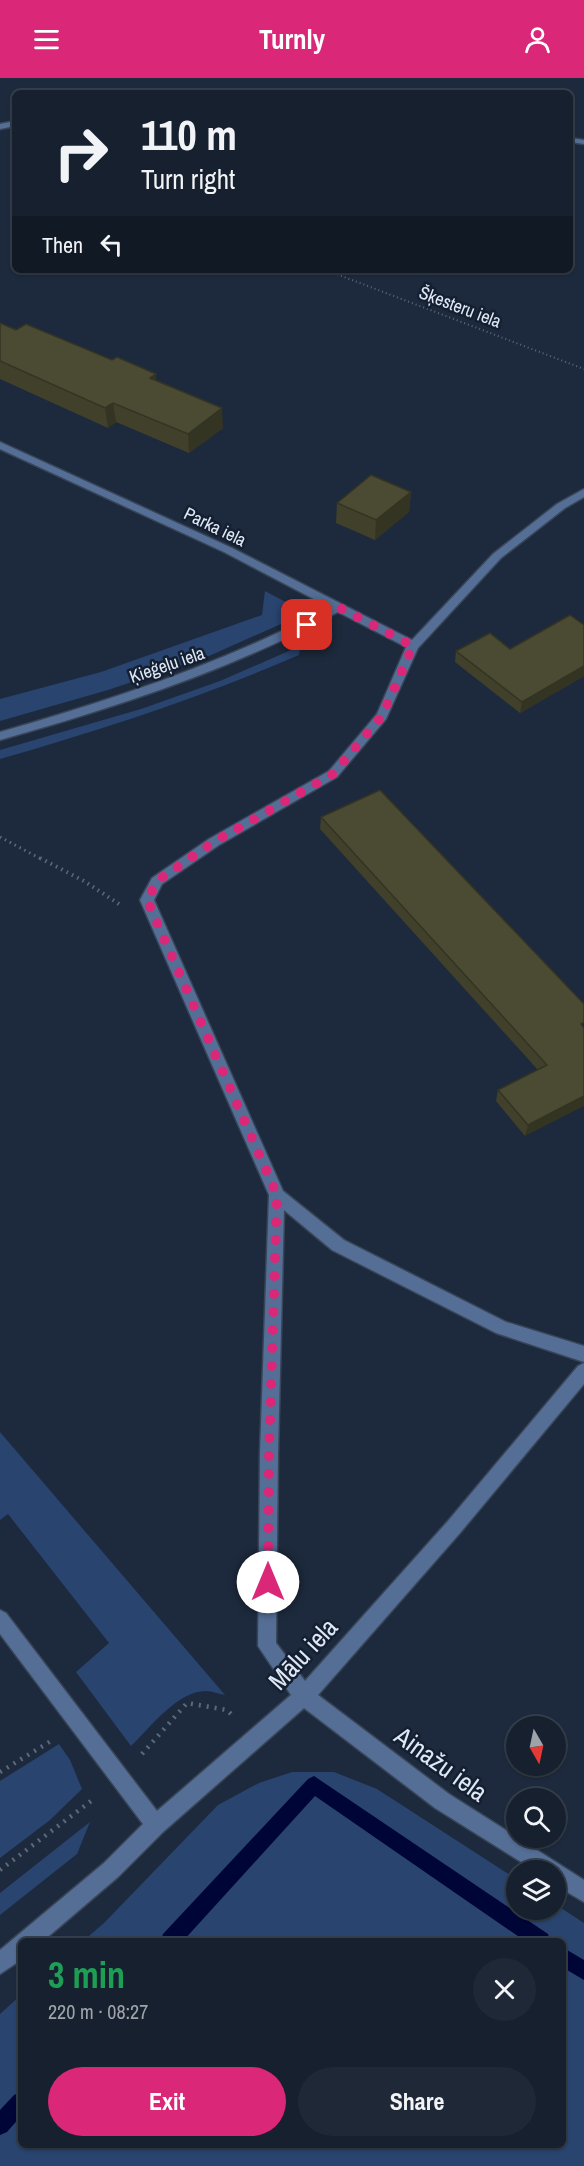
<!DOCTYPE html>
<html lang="en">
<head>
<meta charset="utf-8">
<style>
  :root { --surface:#16202e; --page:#1f2836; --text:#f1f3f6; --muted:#9ea3aa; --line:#353e4a; --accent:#db2777 }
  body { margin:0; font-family:"Archivo Narrow",sans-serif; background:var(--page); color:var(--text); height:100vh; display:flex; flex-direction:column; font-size:22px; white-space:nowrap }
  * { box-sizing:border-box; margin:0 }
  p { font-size:20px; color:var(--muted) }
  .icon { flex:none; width:33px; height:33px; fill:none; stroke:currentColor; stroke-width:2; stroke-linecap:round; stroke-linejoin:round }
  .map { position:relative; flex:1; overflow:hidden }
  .side { position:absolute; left:18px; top:1860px; width:548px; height:210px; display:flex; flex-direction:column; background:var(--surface); border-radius:9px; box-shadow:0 2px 4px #0004,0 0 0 2px var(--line) }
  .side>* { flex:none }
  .banner { position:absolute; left:12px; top:12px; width:561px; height:183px; border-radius:9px; box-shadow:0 2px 4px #0004,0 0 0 2px var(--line); background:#16202e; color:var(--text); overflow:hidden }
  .needle { width:39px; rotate:171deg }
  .buttons { position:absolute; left:506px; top:1638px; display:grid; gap:12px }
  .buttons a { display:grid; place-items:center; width:60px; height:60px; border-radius:50%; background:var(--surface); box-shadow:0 2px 4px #0004,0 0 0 2px var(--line); font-size:30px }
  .pin { position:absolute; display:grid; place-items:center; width:51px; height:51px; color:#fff; margin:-26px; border-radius:12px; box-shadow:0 3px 9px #0006 }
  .me { position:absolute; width:66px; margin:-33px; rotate:0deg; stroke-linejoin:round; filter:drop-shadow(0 0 4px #0008) }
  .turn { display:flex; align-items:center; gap:21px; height:126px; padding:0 30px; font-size:27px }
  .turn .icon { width:78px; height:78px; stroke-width:2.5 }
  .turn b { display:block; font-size:42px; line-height:51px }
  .then { display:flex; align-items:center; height:57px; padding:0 30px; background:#0003; gap:12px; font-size:22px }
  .round { display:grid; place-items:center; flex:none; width:63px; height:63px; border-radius:32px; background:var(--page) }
  .headline { display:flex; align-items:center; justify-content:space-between; height:102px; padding:0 30px }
  h1 { font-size:36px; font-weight:700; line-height:45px; color:#1e9e55 }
  .primary-button { display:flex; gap:12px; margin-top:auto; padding:12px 30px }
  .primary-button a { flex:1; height:69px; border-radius:36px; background:var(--accent); color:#fff; font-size:24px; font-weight:700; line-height:69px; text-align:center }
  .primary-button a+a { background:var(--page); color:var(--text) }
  header { display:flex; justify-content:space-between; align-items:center; height:78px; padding:0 30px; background:var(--accent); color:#fff; font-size:27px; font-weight:700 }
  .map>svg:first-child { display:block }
  .green { fill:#29446f }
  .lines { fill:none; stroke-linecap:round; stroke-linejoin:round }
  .stream { fill:#000537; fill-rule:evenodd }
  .minor-casing { stroke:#384557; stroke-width:3 }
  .path-far3 { stroke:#5d697a; stroke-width:2; stroke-dasharray:1 3; stroke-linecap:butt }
  .path-far2 { stroke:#5d697a; stroke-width:3; stroke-dasharray:1.5 4; stroke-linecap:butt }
  .path-far1 { stroke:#5d697a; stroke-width:4; stroke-dasharray:1.5 4.5; stroke-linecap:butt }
  .path { stroke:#5d697a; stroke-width:4.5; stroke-dasharray:2 6; stroke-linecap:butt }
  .minor { fill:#546e96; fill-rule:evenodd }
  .wall { fill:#40402b }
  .shaded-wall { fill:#343423 }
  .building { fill:#4a4b32; stroke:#343423; stroke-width:1.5 }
  .route { stroke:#db2777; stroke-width:10; stroke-dasharray:0 18 }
  .labels { text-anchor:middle; stroke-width:5; stroke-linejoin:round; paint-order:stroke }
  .far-street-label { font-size:18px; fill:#dfe8f5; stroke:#142032 }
  .near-street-label { font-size:26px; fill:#dfe8f5; stroke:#142032 }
</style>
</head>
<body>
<header><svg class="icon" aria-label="menu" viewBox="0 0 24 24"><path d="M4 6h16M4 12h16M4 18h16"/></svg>Turnly<svg class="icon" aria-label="person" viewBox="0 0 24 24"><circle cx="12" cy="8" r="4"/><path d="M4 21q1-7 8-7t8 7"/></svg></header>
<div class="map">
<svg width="584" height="2088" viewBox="0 0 584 2088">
  <rect width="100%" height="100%" fill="#1d2a3d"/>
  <path class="green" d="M265,513L297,530L290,542L209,578L108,612L0,643V621L101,594L262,537Z
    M300,568L299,577C199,620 104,651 0,681V672L141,631L220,603Z
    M0,1354L225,1617C219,1616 212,1613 206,1613C177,1613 151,1649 131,1668L76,1594L109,1565L8,1436L0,1442Z
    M59,1666L70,1682L82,1711L50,1742L0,1780V1703Z
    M292,1694H334L377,1711L516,1801V1832H555V1826L584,1845V2088H0V1936L21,1917V2067H562V1863H83L104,1845L218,1727L259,1705Z
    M90,1744L77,1776L0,1837V1815Z"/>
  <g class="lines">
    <path class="stream" d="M314,1698L548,1856L550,1863H525L315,1718L183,1863H161L163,1856L308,1701Z
      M562,1869L584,1882V1902L562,1889Z
      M21,2014V2038L7,2054L0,2057V2032L14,2017Z"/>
    <defs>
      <path id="minor" d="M15,43V48L0,51V46Z
        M570,60L584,62V66L570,64Z
        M0,364L232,470L412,562L493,476L557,426L584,411V419L565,430L501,480L418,570L386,641L337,699L219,767L162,806L154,822L283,1113L344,1162L506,1244L584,1268V1284L496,1255L332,1172L284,1132L278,1375L276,1565L305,1603L448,1443L578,1288L584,1285V1306L460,1455L318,1617L449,1716L584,1802V1824L555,1807V1792H534L435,1730L304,1630L163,1754L118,1799L43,1863H21V1882L0,1896V1872L104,1785L143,1746L0,1556V1532L6,1535L157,1733L291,1617L258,1568L260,1375L269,1117L140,822L152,800L209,761L329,693L377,636L406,569L338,534C231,592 117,629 0,662V654C114,621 225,585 329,529L224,474L0,371Z"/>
    </defs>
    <use href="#minor" class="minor-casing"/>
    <path class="path-far3" d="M326,192L584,291"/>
    <path class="path-far2" d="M0,759L43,782"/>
    <path class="path-far1" d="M40,780L84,803L119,826"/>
    <path class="path" d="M142,1676L187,1625L227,1632L232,1637
      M0,1694L51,1663
      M0,1792L95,1720"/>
    <use href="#minor" class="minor"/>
  </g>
  <path class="wall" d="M0,245L156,303L223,350L189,375L116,344L108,350L0,301Z
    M411,414L409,434L375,462L336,445L337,425Z
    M584,547V598L520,635L455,584L456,573L510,571Z
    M321,739L584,926L525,1058L496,1023L498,1012L538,992L320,751Z"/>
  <path class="shaded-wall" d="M156,296L157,316L150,300Z
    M113,325L116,344L108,350L105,330Z
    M222,330L223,350L189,375L188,356Z
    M411,414L409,434L375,462L376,442Z
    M584,588V598L520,635L522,624Z
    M584,1018V1028L525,1058L528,1047Z"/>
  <path class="building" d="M0,245L16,252L26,246L112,282L117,279L156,296L150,300L222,330L188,356L113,325L105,330L0,283Z
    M371,397L411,414L376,442L337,425Z
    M570,537L584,547V588L522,624L456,573L490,555L510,571Z
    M380,712L584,926V944L581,946L584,950V1018L528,1047L498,1012L547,987L321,739Z"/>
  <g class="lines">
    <path class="route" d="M268,1504L269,1375L277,1117L147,822L157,803L214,764L333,696L382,638L413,568L338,529L307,547"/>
  </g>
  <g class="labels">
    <g class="far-street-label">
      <text transform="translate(460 229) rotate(21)" y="6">Šķesteru iela</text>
      <text transform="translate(215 449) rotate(26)" y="6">Parka iela</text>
      <text transform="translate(167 587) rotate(-19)" y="6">Ķieģeļu iela</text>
    </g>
    <g class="near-street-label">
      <text transform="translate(303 1576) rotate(-47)" y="9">Mālu iela</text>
      <text transform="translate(441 1686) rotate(36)" y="9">Ainažu iela</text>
    </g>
  </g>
</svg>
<div class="buttons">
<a><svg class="needle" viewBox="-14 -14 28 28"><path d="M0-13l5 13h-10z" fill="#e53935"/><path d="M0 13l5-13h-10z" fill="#9ea3aa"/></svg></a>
<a><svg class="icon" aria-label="search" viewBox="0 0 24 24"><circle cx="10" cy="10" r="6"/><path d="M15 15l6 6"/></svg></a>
<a><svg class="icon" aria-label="layers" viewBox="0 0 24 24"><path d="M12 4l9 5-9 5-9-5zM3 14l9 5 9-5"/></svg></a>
</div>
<div class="pin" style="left:307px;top:547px;background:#d93025"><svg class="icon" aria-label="arrive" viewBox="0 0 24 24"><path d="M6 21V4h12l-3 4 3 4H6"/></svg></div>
<svg class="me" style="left:268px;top:1504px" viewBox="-20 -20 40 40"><circle r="19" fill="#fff"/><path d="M0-13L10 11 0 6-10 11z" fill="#db2777"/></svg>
<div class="banner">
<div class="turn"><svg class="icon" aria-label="right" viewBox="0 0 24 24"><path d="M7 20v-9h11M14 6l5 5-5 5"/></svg><div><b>110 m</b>Turn right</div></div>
<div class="then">Then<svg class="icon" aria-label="left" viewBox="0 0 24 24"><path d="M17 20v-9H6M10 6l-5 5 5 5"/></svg></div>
</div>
<section class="side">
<div class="headline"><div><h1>3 min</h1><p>220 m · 08:27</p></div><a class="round"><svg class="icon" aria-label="close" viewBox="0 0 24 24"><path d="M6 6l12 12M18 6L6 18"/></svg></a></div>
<div class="primary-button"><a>Exit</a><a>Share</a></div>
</section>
</div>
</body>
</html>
